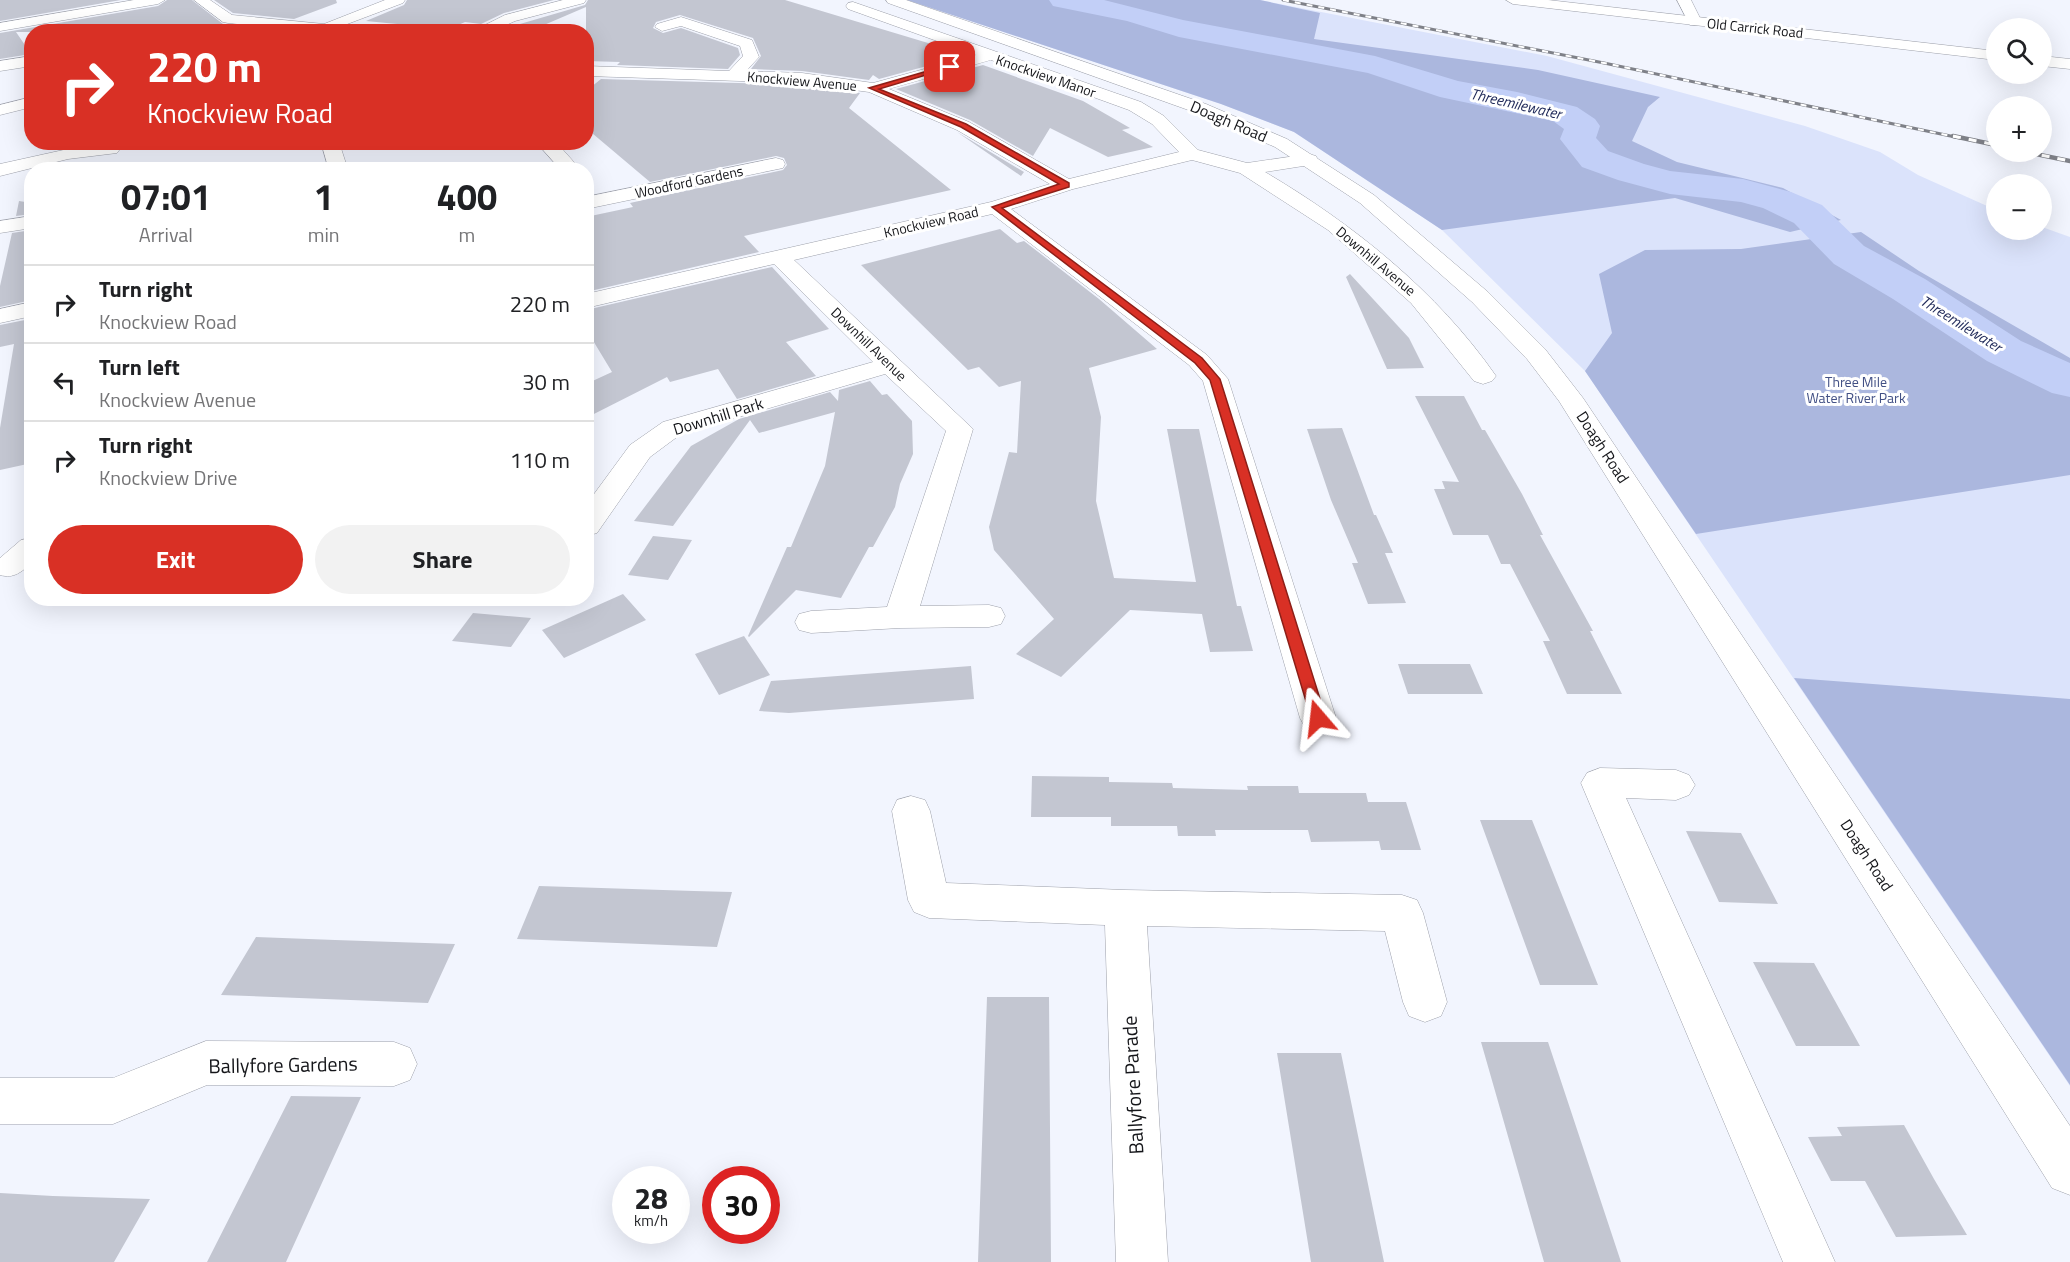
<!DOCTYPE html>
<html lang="en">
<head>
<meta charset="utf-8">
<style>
  :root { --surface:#fff; --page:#f2f2f2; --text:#202124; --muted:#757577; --line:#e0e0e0; --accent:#d93025 }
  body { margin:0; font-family:"Titillium Web",sans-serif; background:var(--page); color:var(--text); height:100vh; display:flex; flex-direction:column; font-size:22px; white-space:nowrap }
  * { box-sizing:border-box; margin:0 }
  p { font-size:20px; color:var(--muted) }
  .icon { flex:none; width:33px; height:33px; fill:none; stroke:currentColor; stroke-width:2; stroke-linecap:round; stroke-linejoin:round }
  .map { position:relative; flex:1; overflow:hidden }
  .sheet { position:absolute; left:24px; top:162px; width:570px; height:444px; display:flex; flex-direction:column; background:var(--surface); border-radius:24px; box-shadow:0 6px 24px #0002 }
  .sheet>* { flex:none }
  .hud { position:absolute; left:24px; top:24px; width:570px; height:126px; border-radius:24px; box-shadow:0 6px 24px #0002; background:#d93025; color:#fff; overflow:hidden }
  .tools { position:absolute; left:1986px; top:18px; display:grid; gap:12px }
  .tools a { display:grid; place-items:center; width:66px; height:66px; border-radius:50%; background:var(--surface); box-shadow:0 6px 24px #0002; font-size:30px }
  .speed { position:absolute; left:612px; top:1166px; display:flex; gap:12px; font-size:30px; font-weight:700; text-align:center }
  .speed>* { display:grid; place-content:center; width:78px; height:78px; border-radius:50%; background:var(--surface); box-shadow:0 6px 24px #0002; line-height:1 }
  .speed small { font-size:15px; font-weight:400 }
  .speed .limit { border:9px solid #d22; background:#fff; color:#111 }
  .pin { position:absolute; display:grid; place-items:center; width:51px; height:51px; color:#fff; margin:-26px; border-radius:12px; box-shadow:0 3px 9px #0006 }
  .me { position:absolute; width:66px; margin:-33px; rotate:343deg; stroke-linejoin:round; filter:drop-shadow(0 0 4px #0008) }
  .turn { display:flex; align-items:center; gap:21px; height:126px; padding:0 24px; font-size:27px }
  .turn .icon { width:78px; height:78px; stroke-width:2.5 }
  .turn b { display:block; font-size:42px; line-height:51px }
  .eta { display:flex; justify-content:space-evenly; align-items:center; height:102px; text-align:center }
  .eta b { font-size:36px; font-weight:700; line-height:42px }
  .cta { display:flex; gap:12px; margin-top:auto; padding:12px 24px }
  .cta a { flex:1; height:69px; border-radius:36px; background:var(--accent); color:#fff; font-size:24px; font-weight:700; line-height:69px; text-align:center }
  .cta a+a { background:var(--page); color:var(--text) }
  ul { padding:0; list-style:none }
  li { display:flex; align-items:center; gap:18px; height:78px; padding:0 24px; border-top:2px solid var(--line) }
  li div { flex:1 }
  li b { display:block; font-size:22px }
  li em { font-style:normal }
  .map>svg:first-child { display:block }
  .green { fill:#dbe3fb }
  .forest { fill:#abb7de }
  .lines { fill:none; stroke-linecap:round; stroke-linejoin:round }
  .river { fill:#c2cff7; fill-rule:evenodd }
  .building { fill:#c3c6d1 }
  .minor-casing { stroke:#9da0aa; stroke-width:1 }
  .major-casing { stroke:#9da0aa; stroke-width:1 }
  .minor { fill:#fff; fill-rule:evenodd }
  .major { fill:#fff; fill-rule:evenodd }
  .rail-far1-casing { stroke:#7f8188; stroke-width:3 }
  .rail-casing { stroke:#7f8188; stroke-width:4.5 }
  .rail-far1 { stroke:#fff; stroke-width:2; stroke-dasharray:6; stroke-linecap:butt }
  .rail { stroke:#fff; stroke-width:3; stroke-dasharray:8; stroke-linecap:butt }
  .route { fill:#d93025; stroke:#8d1f18; stroke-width:1.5 }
  .labels { text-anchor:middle; stroke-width:6; stroke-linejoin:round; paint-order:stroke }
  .far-street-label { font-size:14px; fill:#15161a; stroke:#fff }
  .far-park-label { font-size:14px; fill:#435185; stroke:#fff }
  .far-water-label { font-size:15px; font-style:italic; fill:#1e2858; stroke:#fff }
  .street-label { font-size:16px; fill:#15161a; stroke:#fff }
  .near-street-label { font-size:20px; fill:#15161a; stroke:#fff }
</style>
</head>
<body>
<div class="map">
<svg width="2070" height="1262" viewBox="0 0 2070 1262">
  <rect width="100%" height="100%" fill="#f2f5fe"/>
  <path class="green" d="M907,0H1260L1547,56L1805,126L1880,152L1918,175L1996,210V230H2042V227L2070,237V1086L1585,371L1442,230L1294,132L1221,104Z"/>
  <path class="forest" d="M907,0H1260L1320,13L1314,39L1538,70L1660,97L1648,107L1632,141L1677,162L1783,188L1841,220L1790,232L1675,198L1442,230L1294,132L1221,104Z
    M1861,232L1919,271L2070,358V475L1696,534L1585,371L1612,333L1599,274L1645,250L1741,249Z
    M1794,678L2070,699V1085Z"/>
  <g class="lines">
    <path class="river" d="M1049,0H1104L1183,20L1375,56L1458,81L1517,92L1577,107L1595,119L1600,126L1596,138L1608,151L1644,164L1670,171L1743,179L1791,192L1822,205L1864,246L1925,279L2021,341L2070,363V397L2052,393L1987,361L1893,299L1834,264L1794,223L1763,208L1741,202L1670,194L1618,180L1582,167L1560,139L1564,129L1553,121L1440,97L1368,73L1179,37L1127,21L1053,6Z"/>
  </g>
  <path class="building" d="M0,0H121L0,21Z
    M167,0H192L223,24L267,29L261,32H16L31,54L0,59V33L158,6Z
    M214,0H336L337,3L294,19L233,13Z
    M407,0H554L504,13L481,24L465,22L449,29L366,21L404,5Z
    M588,0H785L948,49L941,51L960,57L879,79L873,75L869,80L802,71L751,69L761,56L753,38L680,15L656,22L653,28L663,33L681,28L738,48L740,55L728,69L617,65L620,62L586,61V7L530,31L506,28L585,5Z
    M983,65L1083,101L1130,128L1122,130L1153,147L1108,157L1050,128L1033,156L970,120L896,89Z
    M601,79L802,85L860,93L849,108L951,190L744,236L759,252L586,292V217L633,207L630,203L666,195L783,170L787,165L784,158L776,156L650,182L586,128V91Z
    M957,132L1024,172L1021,176Z
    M19,201L32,203V214L16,216Z
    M1000,229L1017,243L1024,241L1099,299L1157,349L1089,368L1101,417L1096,501L1114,578L1196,582L1167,429H1199L1237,606H1241L1253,651L1210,652L1202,614L1130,610L1061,677L1016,654L1054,619L994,550L989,527L1009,452L1017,453L1021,381L999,387L979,367L968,370L861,265Z
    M32,230V300L0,307V286L12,233Z
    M772,267L829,329L786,342L816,376L737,399L718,369L670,382L667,377L586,418V384L612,372L586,329V310Z
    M1350,274L1409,338L1424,368L1387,369L1346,277Z
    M30,319L28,336L32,337V463L0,470V428L14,344L0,347V325Z
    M870,381L882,395L887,394L912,421L913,454L900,484L895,507L873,547H869L841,598L796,590L749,637L748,636L787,547H791L825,466L835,412L759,433L750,420L673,526L634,521L691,446L739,419L830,392L838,401L839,390Z
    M1415,396H1464L1482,430H1485L1522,494L1543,535H1540L1593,631H1590L1622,694H1567L1543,641H1550L1510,564H1501L1488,535H1453L1434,489H1445L1442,481L1459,482Z
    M1342,428L1374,515H1376L1393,553H1385L1406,603L1368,604L1352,563H1358L1331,500L1307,429Z
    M653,536L692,540L668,580L628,575Z
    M623,594L646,620L564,658L542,630Z
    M473,613L531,618L511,647L452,641Z
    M744,636L770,675L719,695L695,654Z
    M1398,664H1470L1483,694H1408Z
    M971,666L974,699L789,713L759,711L771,681Z
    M1032,776L1109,777V782L1172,783L1173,788L1248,790L1247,786H1298L1299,793H1366L1368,802H1406L1421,850H1381L1379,841L1311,842L1308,830H1215L1216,836H1178L1177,826H1111V817H1031Z
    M1480,820H1532L1598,985H1540Z
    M1686,831L1741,833L1778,904L1719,902Z
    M539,886L694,891L732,892L717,947L517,939Z
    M256,937L335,940L455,944L428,1003L221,995Z
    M1753,962L1814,963L1860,1046H1796Z
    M987,997H1049L1051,1262H978Z
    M1481,1042H1548L1621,1262H1544Z
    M1277,1053H1341L1384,1262H1311Z
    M291,1096L361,1097L286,1262H207Z
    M1904,1125L1934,1179L1967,1235L1896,1237L1865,1181H1831L1808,1137L1842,1136L1837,1127Z
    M0,1193L53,1196L150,1199L114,1262H0Z"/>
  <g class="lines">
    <defs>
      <path id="minor" d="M134,0H165L158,4L0,31V23Z
        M194,0H210L232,15L324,24L385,0H405L403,3L342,26L364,28L371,32H314L228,23L223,22Z
        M563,0H586L584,3L515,21L491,32H471L505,15Z
        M1677,0H1691L1702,22L1700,25H1690Z
        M853,2L1141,102L1164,116L1198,150L1247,163L1309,154L1316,156L1318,160L1316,164L1265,172C1353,224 1437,291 1496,376L1492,381L1483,384L1474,381L1411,303L1328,230L1240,173L1192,160L1073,189L1011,209L1207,355L1228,379L1336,718L1331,727L1318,731L1305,727L1300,718L1203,381L1189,365L992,214L794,260L973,429L920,606L989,605L1001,608L1005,616L1001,624L989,627L900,628L811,633L799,630L795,622L799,614L811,611L887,607L946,431L885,374L681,434L650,457L597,533L586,536V505L630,445L663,422L873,362L774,264L586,308V294L991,202L1050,184L957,130L869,92L802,83L586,76V66L729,71L743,56L740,46L681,26L662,31L655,27L657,24L681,17L752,40L759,57L746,71L802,73L873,83L976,55L848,9L846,6L848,3ZM991,60L1129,110L1152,124L1179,152L1069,179L969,122L889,89Z
        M32,56V66L0,71V61Z
        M32,97V107L0,115V105Z
        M321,142H339L348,170H329Z
        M536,142H556L581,170H561Z
        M111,144L117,145L120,149L117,153L68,159L0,176V164L68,149Z
        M776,158L783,160L785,164L783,168L586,209V197Z
        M32,216V228L0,233V221Z
        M32,302V316L0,323V309Z
        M32,538V563C21,572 14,579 0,575V558L21,540Z
        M1600,768L1676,770L1689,775L1695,785L1689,795L1676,800L1626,798L1835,1262H1783L1581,783L1587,773Z
        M911,796L925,800L930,811L946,883L1125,890L1402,895L1417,900L1423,913L1447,1002L1441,1016L1425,1022L1409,1016L1403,1002L1385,931L1147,926L1168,1262H1116L1105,925L929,918L914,912L908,900L892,811L897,800Z
        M206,1041L394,1042L410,1048L417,1064L410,1080L394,1086L207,1085L113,1124H0V1078H113Z"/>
      <path id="major" d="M886,0H906L1206,104L1287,139L1374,195L1488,292L1545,349L1583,398L2070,1126V1195L2052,1188L1559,401L1527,359L1472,302L1360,203L1275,147L1194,112L888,3Z
        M1506,0H1548L1996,51V60L1513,4Z
        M2042,56L2070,59V69L2042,66Z"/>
    </defs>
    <use href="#minor" class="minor-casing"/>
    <use href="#major" class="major-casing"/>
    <use href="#minor" class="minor"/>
    <use href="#major" class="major"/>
    <defs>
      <path id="rail-far1" d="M1283,0L1604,63L1960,138"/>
      <path id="rail" d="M1953,136L1996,145
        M2026,152L2070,161"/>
    </defs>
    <use href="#rail-far1" class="rail-far1-casing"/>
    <use href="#rail" class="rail-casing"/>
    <use href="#rail-far1" class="rail-far1"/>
    <use href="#rail" class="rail"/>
  </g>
  <path class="route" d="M948,65L953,67L879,89L966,124L1069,183V187L1002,208L1202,358L1220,379L1326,718L1323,722H1313L1311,718L1210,380L1195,363L992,207L1059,184L961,127L869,88Z"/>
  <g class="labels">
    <g class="far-street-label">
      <text transform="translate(1755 28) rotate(6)" y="5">Old Carrick Road</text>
      <text transform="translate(1046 76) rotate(19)" y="5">Knockview Manor</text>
      <text transform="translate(802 81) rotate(5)" y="5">Knockview Avenue</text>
      <text transform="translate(689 182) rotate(-12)" y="5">Woodford Gardens</text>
      <text transform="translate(931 222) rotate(-13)" y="5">Knockview Road</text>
      <text transform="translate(1376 261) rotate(40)" y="5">Downhill Avenue</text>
      <text transform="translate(869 344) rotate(44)" y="5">Downhill Avenue</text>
    </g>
    <g class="far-park-label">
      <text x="1856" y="387">Three Mile<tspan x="1856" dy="16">Water River Park</tspan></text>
    </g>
    <g class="far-water-label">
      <text transform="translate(1516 104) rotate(13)" y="5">Threemilewater</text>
      <text transform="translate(1961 324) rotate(32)" y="5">Threemilewater</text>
    </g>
    <g class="street-label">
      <text transform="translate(1229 121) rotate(23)" y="6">Doagh Road</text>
      <text transform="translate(718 416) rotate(-17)" y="6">Downhill Park</text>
      <text transform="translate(1603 447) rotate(57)" y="6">Doagh Road</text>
      <text transform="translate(1867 855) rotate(57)" y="6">Doagh Road</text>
    </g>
    <g class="near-street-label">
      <text transform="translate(283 1065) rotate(-1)" y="7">Ballyfore Gardens</text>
      <text transform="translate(1133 1085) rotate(-93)" y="7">Ballyfore Parade</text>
    </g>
  </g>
</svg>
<div class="tools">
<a><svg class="icon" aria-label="search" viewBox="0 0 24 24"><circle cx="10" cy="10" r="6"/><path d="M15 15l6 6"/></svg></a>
<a>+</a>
<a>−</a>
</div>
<div class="speed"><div>28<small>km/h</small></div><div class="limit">30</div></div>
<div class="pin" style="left:950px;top:67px;background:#d93025"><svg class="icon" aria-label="arrive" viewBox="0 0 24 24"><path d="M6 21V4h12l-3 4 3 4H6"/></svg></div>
<svg class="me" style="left:1318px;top:718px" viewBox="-20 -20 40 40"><path d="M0-17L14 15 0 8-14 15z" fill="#d93025" stroke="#fff" stroke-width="4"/></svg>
<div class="hud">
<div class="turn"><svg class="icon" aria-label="right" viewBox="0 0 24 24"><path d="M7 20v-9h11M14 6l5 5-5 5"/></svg><div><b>220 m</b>Knockview Road</div></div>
</div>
<section class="sheet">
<div class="eta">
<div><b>07:01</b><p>Arrival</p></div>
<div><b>1</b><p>min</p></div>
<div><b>400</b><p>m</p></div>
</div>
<ul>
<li><svg class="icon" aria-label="right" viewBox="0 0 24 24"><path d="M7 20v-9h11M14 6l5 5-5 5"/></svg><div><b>Turn right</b><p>Knockview Road</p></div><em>220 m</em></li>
<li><svg class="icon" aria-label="left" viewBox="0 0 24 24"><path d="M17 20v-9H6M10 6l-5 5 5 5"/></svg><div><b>Turn left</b><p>Knockview Avenue</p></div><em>30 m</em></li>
<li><svg class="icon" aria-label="right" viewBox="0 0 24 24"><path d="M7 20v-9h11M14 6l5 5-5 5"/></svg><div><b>Turn right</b><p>Knockview Drive</p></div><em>110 m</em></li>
</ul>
<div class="cta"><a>Exit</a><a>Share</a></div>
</section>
</div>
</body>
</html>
